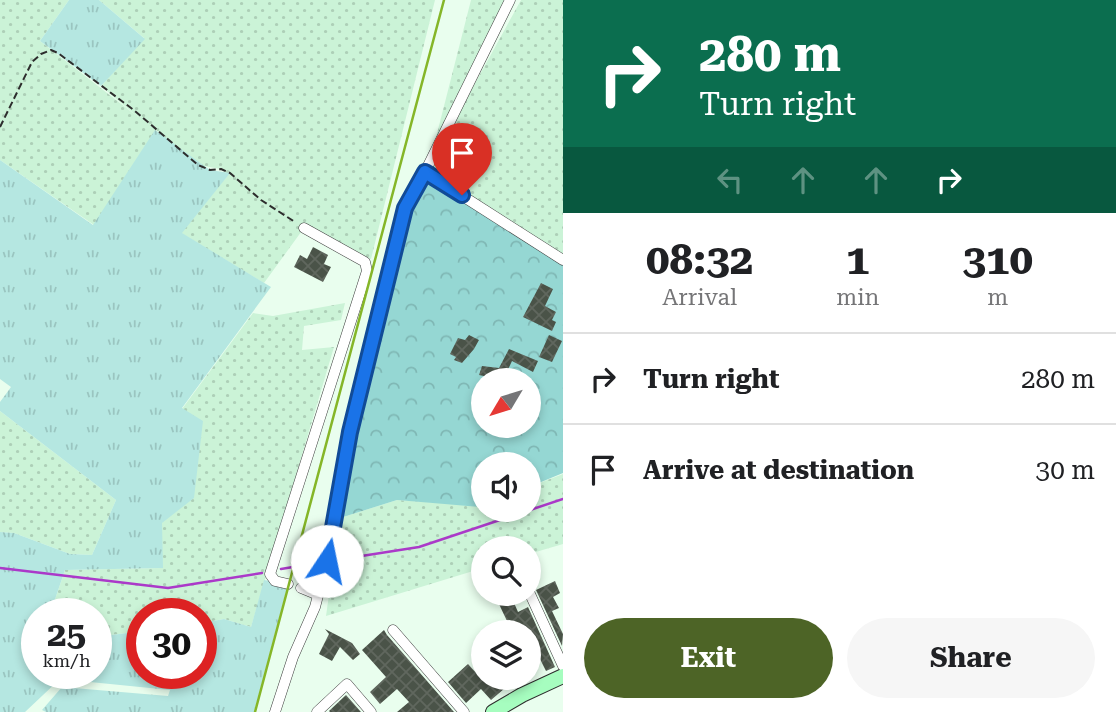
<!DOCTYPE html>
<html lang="en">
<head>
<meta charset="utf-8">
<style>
  :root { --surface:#fff; --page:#f6f6f6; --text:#202124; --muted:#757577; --line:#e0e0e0; --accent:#4d6426 }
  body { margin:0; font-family:"Roboto Serif",serif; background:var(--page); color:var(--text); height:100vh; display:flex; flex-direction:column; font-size:26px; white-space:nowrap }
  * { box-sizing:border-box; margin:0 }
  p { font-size:23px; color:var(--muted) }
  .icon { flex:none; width:38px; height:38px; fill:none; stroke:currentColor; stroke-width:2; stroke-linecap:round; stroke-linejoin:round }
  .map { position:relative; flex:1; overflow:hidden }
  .side { display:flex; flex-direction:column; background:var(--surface); width:553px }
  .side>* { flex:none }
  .hud { background:#0b6e4f; color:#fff; overflow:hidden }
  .needle { width:46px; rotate:232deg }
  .controls { position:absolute; left:471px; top:368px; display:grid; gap:14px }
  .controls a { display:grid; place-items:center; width:70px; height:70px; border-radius:50%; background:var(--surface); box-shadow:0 4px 10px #0003; font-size:35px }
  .speed { position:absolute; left:21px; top:598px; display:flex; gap:14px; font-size:35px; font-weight:700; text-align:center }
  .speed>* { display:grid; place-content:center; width:91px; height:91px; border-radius:50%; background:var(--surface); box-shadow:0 4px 10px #0003; line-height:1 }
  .speed small { font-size:18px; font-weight:400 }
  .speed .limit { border:10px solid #d22; background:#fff; color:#111 }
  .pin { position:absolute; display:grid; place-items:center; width:60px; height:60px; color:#fff; margin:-72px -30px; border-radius:50% 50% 50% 0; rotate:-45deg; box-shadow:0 0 7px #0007 }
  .pin .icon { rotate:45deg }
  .me { position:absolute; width:77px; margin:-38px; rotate:11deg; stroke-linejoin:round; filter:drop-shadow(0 0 5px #0008) }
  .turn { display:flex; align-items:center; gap:24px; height:147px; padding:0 21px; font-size:32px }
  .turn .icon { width:91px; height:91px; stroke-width:2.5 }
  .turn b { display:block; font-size:49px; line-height:60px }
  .lanes { display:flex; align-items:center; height:66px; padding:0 21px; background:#0003; justify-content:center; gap:35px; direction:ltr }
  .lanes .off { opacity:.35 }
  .eta { display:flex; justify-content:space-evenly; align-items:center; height:119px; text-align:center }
  .eta b { font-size:42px; font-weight:700; line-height:49px }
  .action { display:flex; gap:14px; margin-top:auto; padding:14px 21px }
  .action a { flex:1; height:80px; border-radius:42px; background:var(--accent); color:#fff; font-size:28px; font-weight:700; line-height:80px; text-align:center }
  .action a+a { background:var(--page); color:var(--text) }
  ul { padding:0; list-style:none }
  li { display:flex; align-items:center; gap:21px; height:91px; padding:0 21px; border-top:2px solid var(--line) }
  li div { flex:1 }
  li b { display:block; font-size:26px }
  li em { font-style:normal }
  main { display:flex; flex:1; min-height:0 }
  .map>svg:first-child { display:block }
  .farmland { fill:url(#farmland-dots) }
  .grass { fill:url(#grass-tufts) }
  .forest { fill:url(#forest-crowns); fill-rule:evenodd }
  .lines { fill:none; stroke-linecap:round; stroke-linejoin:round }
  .stream { stroke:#ab39c9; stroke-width:2.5 }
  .building { fill:url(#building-cross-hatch) }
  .minor-casing { stroke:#3e3e3e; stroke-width:11 }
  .secondary-casing { stroke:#2d2d2d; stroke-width:16 }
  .path { stroke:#2d2d2d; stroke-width:2; stroke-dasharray:7 3.5; stroke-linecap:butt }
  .minor { stroke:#fff; stroke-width:10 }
  .secondary { stroke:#a6fdbf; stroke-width:14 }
  .rail { stroke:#85b628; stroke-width:2.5 }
  .route-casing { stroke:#114b97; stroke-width:18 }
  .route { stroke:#1a73e8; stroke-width:12 }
</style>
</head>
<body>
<main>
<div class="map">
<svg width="563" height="712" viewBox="0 0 563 712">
  <defs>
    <pattern id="farmland-dots" width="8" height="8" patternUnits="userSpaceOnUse" patternTransform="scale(1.75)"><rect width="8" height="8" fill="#cbf3d7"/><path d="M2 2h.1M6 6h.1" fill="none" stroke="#adcfb7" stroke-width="1.8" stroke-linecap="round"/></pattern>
    <pattern id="grass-tufts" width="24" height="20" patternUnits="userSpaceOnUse" patternTransform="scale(1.75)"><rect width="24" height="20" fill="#b5e7e1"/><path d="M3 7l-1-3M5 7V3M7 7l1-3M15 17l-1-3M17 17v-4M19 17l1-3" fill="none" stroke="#9ac5c0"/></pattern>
    <pattern id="forest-crowns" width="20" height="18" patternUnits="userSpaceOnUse" patternTransform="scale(1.75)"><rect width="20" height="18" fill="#95d7d3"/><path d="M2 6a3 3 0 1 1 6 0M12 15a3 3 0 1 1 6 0" fill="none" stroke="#7fb7b4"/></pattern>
    <pattern id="building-cross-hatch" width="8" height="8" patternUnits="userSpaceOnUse" patternTransform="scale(1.75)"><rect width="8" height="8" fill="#4a5348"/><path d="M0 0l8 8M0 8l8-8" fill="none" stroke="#60675e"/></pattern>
  </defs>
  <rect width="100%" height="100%" fill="#e9feee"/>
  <path class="farmland" d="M0,0H69L40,41L138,117L101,86L144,38L99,0H435L371,259L304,228L264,283L181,233L228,175L221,169L198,165L156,130L94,225L0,160Z
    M471,0H510L436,154L521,0H563V260L425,172L429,165Z
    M345,303L341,320L304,326L302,350L334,347L251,627L224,619L201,623V614H142V631L96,637V614H50L65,570L162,568V523L182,409L253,313L273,316Z
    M0,411L116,500L92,555L70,554L14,533L0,532Z
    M563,474V544L529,554L528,548H483V568L326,616L340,518L397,500L483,506V509H528L529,487Z"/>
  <path class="grass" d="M69,0H99L145,39L101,86L40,41Z
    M155,130L210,170L230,173L182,233L271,287L182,408L203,421L194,498L162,523L163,568L65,570L50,614H37V674H96V637L142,631V674H201V623L224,619L251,627L264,580L288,584L254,712H46L42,710L62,687L168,696L170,690L60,679L25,712H0V532L14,533L70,554L92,555L116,500L0,411V402L11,387L0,379V160L93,225Z"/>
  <path class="forest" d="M428,175L563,259V473L529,487L528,464H483V506L480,507L397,500L340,518L346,467L403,231ZM483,380H528V425H483Z"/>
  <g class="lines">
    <path class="stream" d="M336,560L419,547L563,499
      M307,565L317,563
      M0,568L168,588L262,573
      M281,569L293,567"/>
  </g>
  <path class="building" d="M313,247L328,255L324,264L331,267L323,282L294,267L300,255L307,259Z
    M541,283L553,289L545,306L556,312L552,320L556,322L552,331L523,317Z
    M469,335L479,340L474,349L462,363L454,360L456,357L450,354L458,338L465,340Z
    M549,335L562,341L552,362L539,357Z
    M509,349L538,361L533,372L512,361L503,380L479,375L482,366L499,368Z
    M555,581L560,593L553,597L559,608L552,611L563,634L562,646L536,590Z
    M511,596L518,612L528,607L555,667L546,671L536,651L528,654V632H516L510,620L507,621L498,602Z
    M325,629L352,643L360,654L353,660L340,647L332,661L319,654L329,634Z
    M384,630L387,635L454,712H397L409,702L397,689L380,704L370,692L386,677L362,650Z
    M468,664L478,675L483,671V677H508L511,683L491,700L481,689L466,703L448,682Z
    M346,695L361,712H330L329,711Z"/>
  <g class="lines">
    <defs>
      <path id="minor" d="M425,172L563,260
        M288,584L275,581L270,574L367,271L365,262L304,228
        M301,588L318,595
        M530,594L563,666
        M393,630L464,712
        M275,712L293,657L315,607L327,561L350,432L405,208L425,172L510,0
        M317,712L347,684L371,712"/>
      <path id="secondary" d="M493,712L522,695L563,676"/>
    </defs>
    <use href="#minor" class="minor-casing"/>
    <use href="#secondary" class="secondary-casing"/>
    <path class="path" d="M0,127L32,62L41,54L51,50L58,53L135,111L198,165L210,170L221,169L230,173L261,200L295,222"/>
    <use href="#minor" class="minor"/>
    <use href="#secondary" class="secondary"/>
    <path class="rail" d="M255,712L444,0"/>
  </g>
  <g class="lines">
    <defs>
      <path id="route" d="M327,561L350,432L405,208L425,172L462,195"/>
    </defs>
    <use href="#route" class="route-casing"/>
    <use href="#route" class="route"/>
  </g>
</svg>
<div class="controls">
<a><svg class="needle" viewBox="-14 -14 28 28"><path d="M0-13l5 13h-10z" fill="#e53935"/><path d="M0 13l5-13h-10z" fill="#757577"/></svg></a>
<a><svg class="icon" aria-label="sound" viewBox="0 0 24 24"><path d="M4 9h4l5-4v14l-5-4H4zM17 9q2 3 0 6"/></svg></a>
<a><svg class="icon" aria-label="search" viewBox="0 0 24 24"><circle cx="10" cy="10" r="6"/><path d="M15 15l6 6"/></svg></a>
<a><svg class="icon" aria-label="layers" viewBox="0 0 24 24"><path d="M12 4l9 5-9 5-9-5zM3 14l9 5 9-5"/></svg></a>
</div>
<div class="speed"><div>25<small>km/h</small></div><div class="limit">30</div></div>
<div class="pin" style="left:462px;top:195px;background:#d93025"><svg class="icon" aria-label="arrive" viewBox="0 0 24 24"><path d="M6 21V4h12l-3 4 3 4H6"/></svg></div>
<svg class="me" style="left:327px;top:561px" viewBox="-20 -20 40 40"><circle r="19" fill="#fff"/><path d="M0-13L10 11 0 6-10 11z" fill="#1a73e8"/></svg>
</div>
<section class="side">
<div class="hud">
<div class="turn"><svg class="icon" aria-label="right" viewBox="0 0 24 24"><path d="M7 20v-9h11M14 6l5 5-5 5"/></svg><div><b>280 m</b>Turn right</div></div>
<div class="lanes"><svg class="icon off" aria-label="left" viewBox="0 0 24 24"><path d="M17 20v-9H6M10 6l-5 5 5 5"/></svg><svg class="icon off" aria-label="ahead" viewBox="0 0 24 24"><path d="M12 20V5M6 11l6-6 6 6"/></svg><svg class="icon off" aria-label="ahead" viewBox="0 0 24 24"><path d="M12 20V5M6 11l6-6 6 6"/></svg><svg class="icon" aria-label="right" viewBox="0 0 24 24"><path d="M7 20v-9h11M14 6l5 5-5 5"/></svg></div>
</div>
<div class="eta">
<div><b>08:32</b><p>Arrival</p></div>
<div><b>1</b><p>min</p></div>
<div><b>310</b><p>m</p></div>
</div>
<ul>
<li><svg class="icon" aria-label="right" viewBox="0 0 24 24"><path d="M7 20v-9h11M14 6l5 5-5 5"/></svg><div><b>Turn right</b></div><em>280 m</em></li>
<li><svg class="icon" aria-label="arrive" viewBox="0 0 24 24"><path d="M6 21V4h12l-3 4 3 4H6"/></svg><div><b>Arrive at destination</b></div><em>30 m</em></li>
</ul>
<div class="action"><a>Exit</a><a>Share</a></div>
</section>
</main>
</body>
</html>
